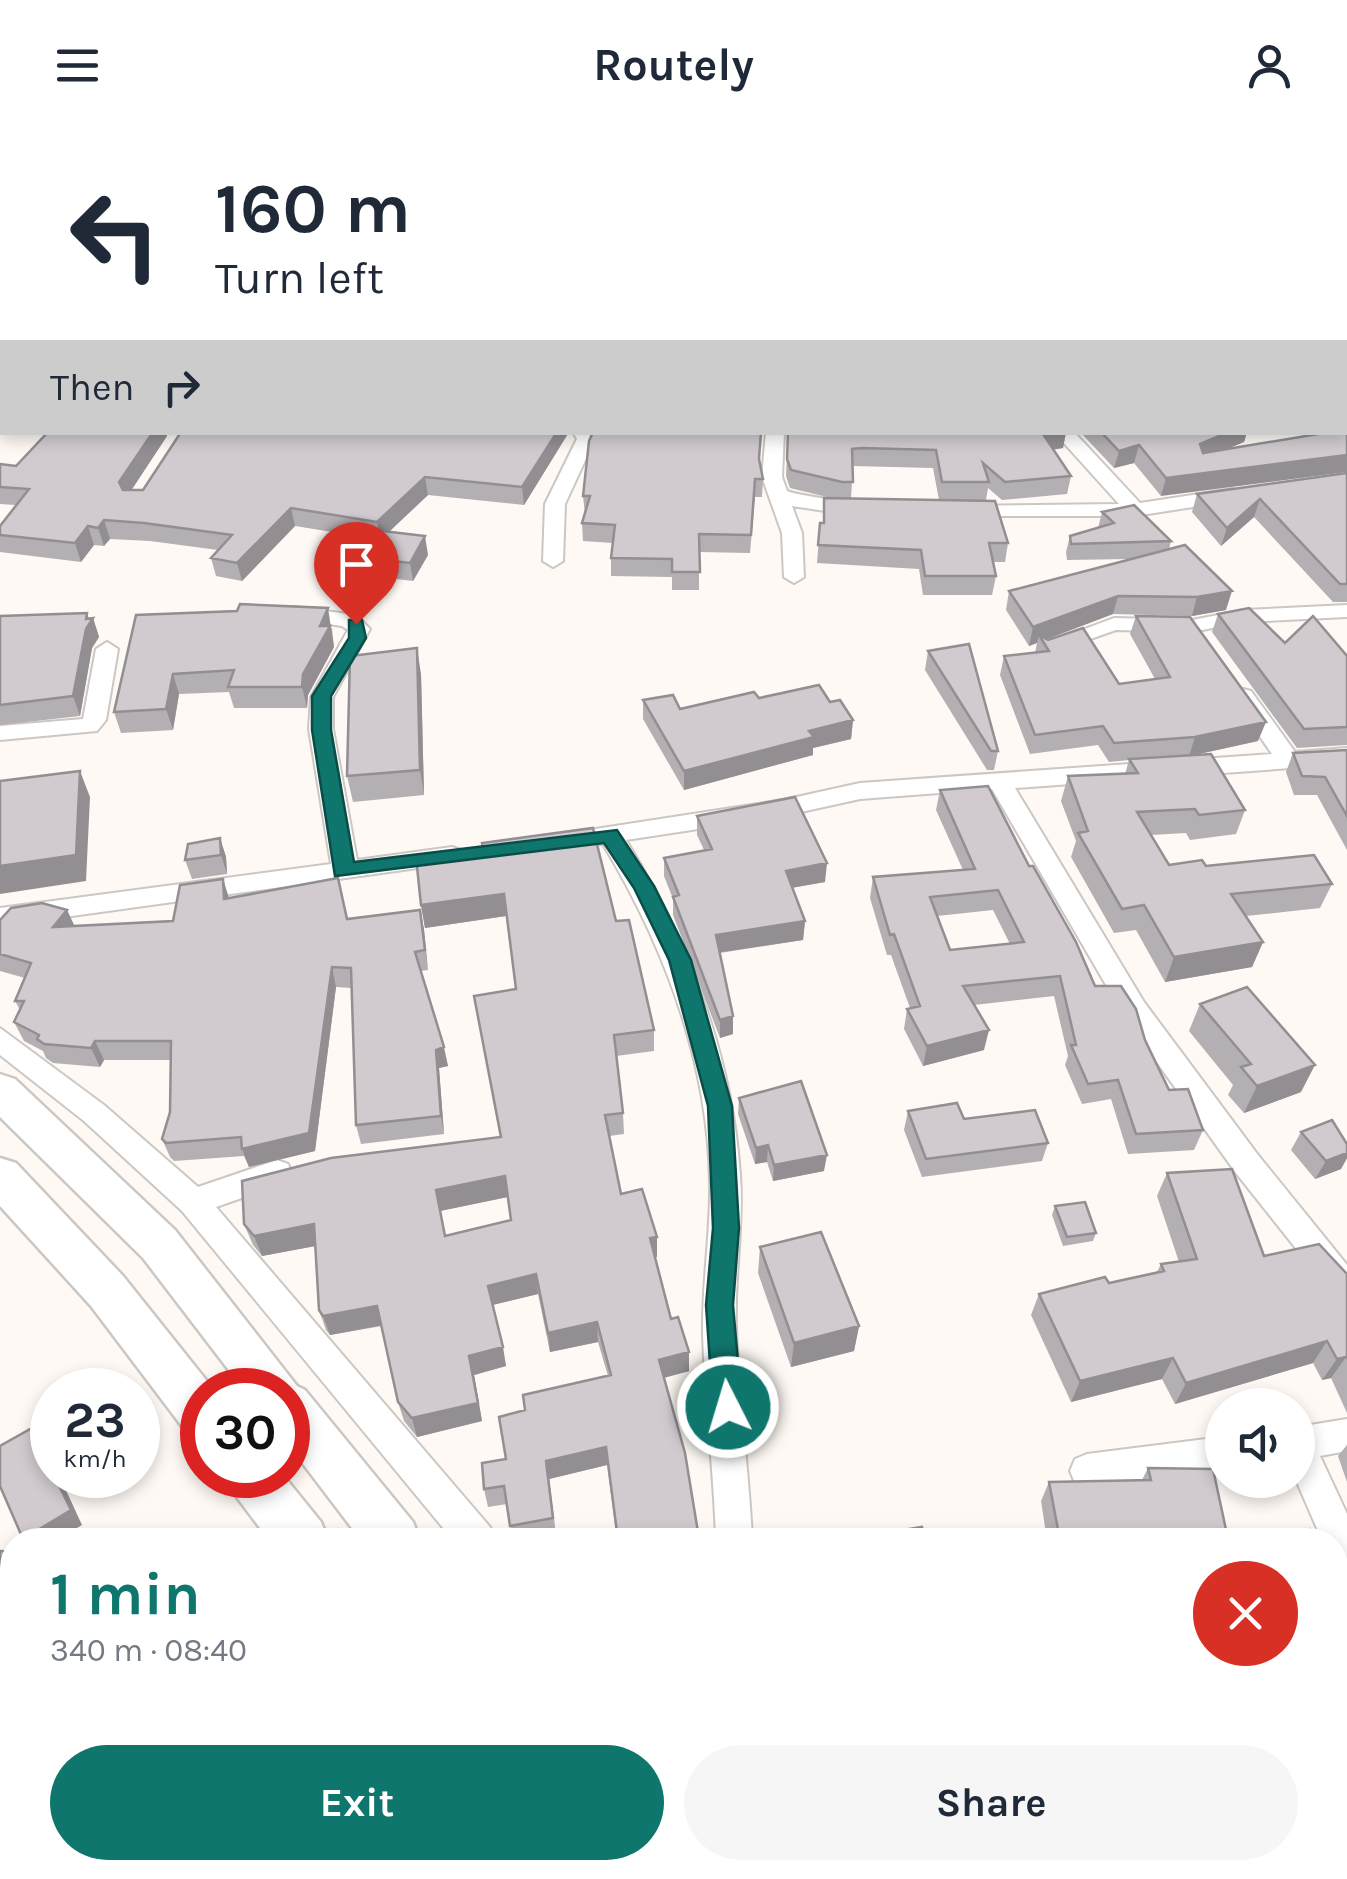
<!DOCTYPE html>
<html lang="en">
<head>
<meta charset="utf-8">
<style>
  :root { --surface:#fff; --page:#f6f6f7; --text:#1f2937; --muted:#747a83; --accent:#0f766e }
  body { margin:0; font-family:Karla,sans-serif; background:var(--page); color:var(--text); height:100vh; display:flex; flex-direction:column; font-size:38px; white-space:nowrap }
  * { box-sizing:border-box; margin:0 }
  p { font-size:32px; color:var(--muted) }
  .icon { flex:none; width:55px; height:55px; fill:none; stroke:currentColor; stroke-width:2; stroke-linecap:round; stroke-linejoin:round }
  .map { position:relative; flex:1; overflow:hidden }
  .panel { position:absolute; left:0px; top:1398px; width:1348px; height:352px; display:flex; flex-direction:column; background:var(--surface); border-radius:40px 40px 0 0; box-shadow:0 5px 15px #0003 }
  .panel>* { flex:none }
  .guide { position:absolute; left:0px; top:0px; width:1348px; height:305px; box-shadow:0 5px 15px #0003; background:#fff; color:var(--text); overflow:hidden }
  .tools { position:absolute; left:1205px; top:1258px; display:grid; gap:20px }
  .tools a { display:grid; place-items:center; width:110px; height:110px; border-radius:50%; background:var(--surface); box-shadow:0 5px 15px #0003; font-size:50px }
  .speed { position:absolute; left:30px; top:1238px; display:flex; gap:20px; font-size:50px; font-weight:700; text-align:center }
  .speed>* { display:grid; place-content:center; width:130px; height:130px; border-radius:50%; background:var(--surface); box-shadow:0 5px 15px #0003; line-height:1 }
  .speed small { font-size:25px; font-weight:400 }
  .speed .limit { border:15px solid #d22; background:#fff; color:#111 }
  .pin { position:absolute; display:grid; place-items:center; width:85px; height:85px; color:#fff; margin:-102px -42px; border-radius:50% 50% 50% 0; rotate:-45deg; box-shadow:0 0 10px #0007 }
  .pin .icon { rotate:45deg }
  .me { position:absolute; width:110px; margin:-55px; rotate:355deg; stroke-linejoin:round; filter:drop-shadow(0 0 8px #0008) }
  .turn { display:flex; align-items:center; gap:35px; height:210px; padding:0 50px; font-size:45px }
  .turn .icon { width:130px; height:130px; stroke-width:2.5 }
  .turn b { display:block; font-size:70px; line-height:85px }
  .then { display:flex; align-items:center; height:95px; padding:0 50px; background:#0003; gap:20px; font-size:38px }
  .round { display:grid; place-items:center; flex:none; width:105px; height:105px; border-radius:52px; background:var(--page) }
  .overview { display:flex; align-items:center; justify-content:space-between; height:170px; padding:0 50px }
  h1 { font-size:60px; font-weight:700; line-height:75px; color:var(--accent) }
  .action { display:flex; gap:20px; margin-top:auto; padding:20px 50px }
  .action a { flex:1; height:115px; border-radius:60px; background:var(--accent); color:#fff; font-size:40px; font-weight:700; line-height:115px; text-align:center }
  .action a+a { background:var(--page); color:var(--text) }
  header { display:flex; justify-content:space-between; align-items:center; height:130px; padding:0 50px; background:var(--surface); font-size:45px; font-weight:700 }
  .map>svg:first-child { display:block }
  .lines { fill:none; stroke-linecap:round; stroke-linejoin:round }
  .street-casing { stroke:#ccc7c2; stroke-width:4 }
  .secondary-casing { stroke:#ccc7c2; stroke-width:5 }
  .street { fill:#fff; fill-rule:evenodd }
  .secondary { fill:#fff; fill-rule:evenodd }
  .wall { fill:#b4afb3; fill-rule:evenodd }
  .shaded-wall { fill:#928e92 }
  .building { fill:#d1cbd0; stroke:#928e92; stroke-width:2.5; fill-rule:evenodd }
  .route { fill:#0f766e; stroke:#0a4d48; stroke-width:2.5 }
</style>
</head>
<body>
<header><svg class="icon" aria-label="menu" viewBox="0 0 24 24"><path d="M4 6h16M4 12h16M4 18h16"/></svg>Routely<svg class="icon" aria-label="person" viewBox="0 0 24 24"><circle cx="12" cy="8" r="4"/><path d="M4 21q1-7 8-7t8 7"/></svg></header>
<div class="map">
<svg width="1347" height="1749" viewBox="0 0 1347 1749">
  <rect width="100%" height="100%" fill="#fef9f4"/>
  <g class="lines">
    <defs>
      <path id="street" d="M2,140V152L0,153V141Z
        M0,163H2V173H0Z
        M573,302H591L595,309L565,374L563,431L553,437L543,431L545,374L577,309Z
        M766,302H784L782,347L787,361C809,369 854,369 868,380L858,386L792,376L802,403L804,447L794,453L784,447L782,403L762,347Z
        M1054,302H1074L1140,373L1232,359L1242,365L1232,371L1135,386H954V378L961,376L1119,374Z
        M1347,475V487L1244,492L1192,502L1116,500L1053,522L1042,515L1114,488L1192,490L1244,480Z
        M295,477L356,485L370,499L333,567V599L357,730L452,717L461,720L465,726L461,732L0,796V778L331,734L309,599L311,567L348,500L342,496L287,488V478Z
        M107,512L118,519L106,590L97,601L0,610V596L83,589L96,519Z
        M1243,559L1251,561L1295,622L1347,618V634L1015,658L1144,872L1258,1025L1347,1135V1173L1336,1169L1236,1043L1124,886L992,659L860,669L783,686L626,710C689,813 732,924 740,1045C744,1097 734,1146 736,1197C738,1268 749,1339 752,1410H716C714,1341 705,1273 703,1204C702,1153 711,1103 710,1052C708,931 664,816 603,714L550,718L547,712L550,706L783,670L860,653L1272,624L1232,566Z
        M0,898L104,975L198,1057L277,1030L288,1034L292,1043L288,1052L216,1077L490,1397L495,1410H453L182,1081L84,991L0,925Z
        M1347,1289V1321L1320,1326L1347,1384V1442L1335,1437V1410H1322L1296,1350L1298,1297Z
        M1222,1307V1339L1087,1358L1075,1353L1070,1341L1075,1329L1087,1324Z
        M154,1738H196L193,1749H151Z
        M696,1738H739L734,1749H691Z"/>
      <path id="secondary" d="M0,944L15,949L175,1100L297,1256L305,1260L413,1392L420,1410H361L288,1314V1260H244L143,1128L0,987Z
        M0,1028L16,1033L123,1146L214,1260H202V1306L184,1299L91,1176L0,1076Z
        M226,1345H283L321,1392L328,1410H269L233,1362Z
        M481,1738H543L548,1749H486Z
        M576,1738H637L642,1749H581Z"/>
    </defs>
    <use href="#street" class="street-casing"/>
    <use href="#secondary" class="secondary-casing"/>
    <use href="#street" class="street"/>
    <use href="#secondary" class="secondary"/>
  </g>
  <path class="wall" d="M2,184V235L0,234V186Z
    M48,302H166L167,306L131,360H143L569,302L524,375L428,365L389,402L428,425L413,451L338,442L335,424L351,405L295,396L242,451L216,446L211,428L218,420L150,411L110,409L104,416L94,415L81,432L0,422V396L16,375L0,374V334L16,336Z
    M788,302H1066L1063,318L1053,319L1071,346L1067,364L1002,370L988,358L986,370H943L1008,413L1005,432H993L996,446L992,465H923L919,439L817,433L820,393H823L824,368H831L790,358L786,346ZM853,336L933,338L939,370L851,368Z
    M1080,302H1247L1244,312L1226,319L1161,366L1134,333L1114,338Z
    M760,332L763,349L762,367H755L750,423L699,422V460H672V447L611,446V428L613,413L583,411L582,393L585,384L583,366Z
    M1347,343V472H1333L1254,387L1221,416L1192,382L1197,364Z
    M1102,382L1171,411L1169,419L1226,480L1192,486L1113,484L1047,509L1119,554L1155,549L1130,504L1136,486L1258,611L1195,625L1245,680L1236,704L1190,710L1186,703L1151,705L1169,735L1206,736L1332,754L1320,778L1246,786L1263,812L1252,837L1165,852L1136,800L1114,803L1071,727L1076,711L1061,671L1068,646L1125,644L1129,630L1109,632L1098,615L1030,624L1000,545L1004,526L1035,523L1037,513L1029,516L1006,480L1009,461L1131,429L1067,430L1066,422L1070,406L1098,398Z
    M1218,484L1285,513L1347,526V615L1297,618L1212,502Z
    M136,485L332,498L334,517L308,565L307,578H234L229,562L179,564L173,600L121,603L114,582Z
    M0,486L93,488L99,507L92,518L80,586L0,595Z
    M928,521L998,621L994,640H987L925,540Z
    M421,544L424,665L353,672L347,646Z
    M759,568L830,572L853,590L851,609L813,618V625L684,660L643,589V570L680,579Z
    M1347,620V720L1317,665H1294L1286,642L1293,623Z
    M940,660L1029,736L1095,856L1145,910L1169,960L1203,1000L1194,1020L1128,1024L1111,969L1082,974L1065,935L1068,926L1054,866L974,875L984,920L923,936L904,899L907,879L910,878L891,825H887L870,768L873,747L963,740L936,680ZM993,780L1010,814L950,820L937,786Z
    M697,686L825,752L792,758L805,791L803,810L720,823L733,886V904L720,908L673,785V769L664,746V728L704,720L697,705Z
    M220,708L226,727L227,744L192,749L185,730Z
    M223,749L229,768L347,789L420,780L428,840L421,841L448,936L439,938L444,1004L361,1014L356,995L352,858L336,857L315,1021L249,1037L244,1026L174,1031L170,1027L162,1009L170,982L171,930H104L100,937L53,933L46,928L43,921L24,911L14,892L20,880L15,871L25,848L0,841V790L67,780L74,796L173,791Z
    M421,775L616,791L654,900V921L616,926L623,983L624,1004L609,1006L621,1064L657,1107V1127H655L671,1189L689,1222V1241L664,1248L698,1402L697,1410H617L607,1335L549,1349L556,1405L529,1410H513L507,1374L488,1377L484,1359L506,1329L525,1280L608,1246L598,1212L550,1222L538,1164L493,1175L506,1236L474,1245L482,1291L417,1307L404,1291L398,1272L382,1196L330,1205L326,1200L319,1180L315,1116L262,1126L253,1115L244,1094L500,1007L474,866L516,859L506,786L425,798ZM507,1067L511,1090L446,1106L440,1081Z
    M1200,874L1301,962L1244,983L1228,965L1233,955L1189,901Z
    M739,968L824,1041L773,1051L767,1032L755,1034L738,984Z
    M908,981L964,989L1048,1013L1042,1031L922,1047L904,1000Z
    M1301,1002L1347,1014V1028L1341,1039L1315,1049L1291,1020Z
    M1167,1043L1264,1126L1347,1144V1283L1331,1248L1322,1250L1313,1233L1175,1274L1162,1249L1071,1272L1031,1185L1039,1164L1109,1153L1157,1142L1161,1134L1179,1132L1157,1066Z
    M1055,1076L1096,1103L1093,1111L1063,1116L1052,1085Z
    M760,1117L859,1196L854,1221L791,1237L758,1143Z
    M1347,1315V1352L1338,1326Z
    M1148,1338L1228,1409L1315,1410H1047L1041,1371L1049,1352L1142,1350Z
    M0,1421L12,1422V1688H0Z
    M1347,1566V1749H1243L1239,1738H1335V1568Z"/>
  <path class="shaded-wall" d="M2,103V124L0,126V105Z
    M153,302H166L167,306L125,370L119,352Z
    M557,302H569L524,375L522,357Z
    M1051,302H1066L1063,318L1039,322L1043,304Z
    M1229,302H1247L1244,312L1195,332L1200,314Z
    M1139,315L1134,333L1114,338L1119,321Z
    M1347,325V342L1161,366L1166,348Z
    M425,347L428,365L380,410L377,392Z
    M1260,369L1254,387L1221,416L1227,398Z
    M291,378L295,396L242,451L237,433Z
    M104,390L110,409L104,416L98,398Z
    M88,396L94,415L81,432L75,413Z
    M425,406L428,425L413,451L410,433Z
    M1232,461L1226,480L1192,486L1197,467Z
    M1118,466L1113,484L1042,511L1039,505L1037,513L1029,516L1033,497Z
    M328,478L334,517L308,565L307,578L302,557L303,544Z
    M87,483L90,492L93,488L99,507L92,518L80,586L73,566Z
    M417,518L421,544L424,665L420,640Z
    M173,544L179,564L173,600L166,579Z
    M853,590L851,609L813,618V625L684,660V641L809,601Z
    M1266,592L1258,611L1189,626L1195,607Z
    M80,641L90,667L86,751L0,764V736Z
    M220,708L226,727L227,744L221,725Z
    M827,733L825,752L784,759L786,741Z
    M223,749L229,769H224Z
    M504,764L506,786L425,798L421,775Z
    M67,780L76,799L53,797Z
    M420,780L424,799L428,840L425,820Z
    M805,791L803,810L715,823L716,805Z
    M1263,812L1252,837L1165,852L1174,827Z
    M332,837L336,857L315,1021L249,1037L242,1019Z
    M733,886V904L720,908V890Z
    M989,900L984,920L923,936L927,916Z
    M95,911L104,930L100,937L91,918Z
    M444,917L448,936L439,938L444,1004L441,986L436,920Z
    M1315,935L1301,962L1244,983L1257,956Z
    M768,1015L767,1032L755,1034L756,1018Z
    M1347,1023V1028L1341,1039L1315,1049L1326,1031Z
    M827,1025L824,1041L773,1051L774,1035Z
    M505,1046L508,1067L440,1081L436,1060Z
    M314,1094L321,1115L262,1126L254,1106Z
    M657,1107V1127L650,1128V1108Z
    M536,1144L538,1164L492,1175L488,1156Z
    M377,1176L383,1195L330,1205L323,1186Z
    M597,1192L598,1212L550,1222L548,1203Z
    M859,1196L854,1221L791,1237L794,1213Z
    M1327,1211L1313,1233L1175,1274L1186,1253Z
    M503,1217L506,1236L474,1245L482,1291L417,1307L412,1288L469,1226Z
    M689,1222V1241L659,1249V1230Z
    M1346,1227L1331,1248L1322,1250L1337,1229Z
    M1173,1228L1162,1249L1071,1272L1080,1251Z
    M32,1298L44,1313L52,1332V1341Z
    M606,1317L607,1335L549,1349L556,1405L546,1331Z
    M54,1345H59L82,1395L57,1410H24L23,1409Z
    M12,1439V1501L0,1489V1476Z
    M331,1738H341V1749H331Z"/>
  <path class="building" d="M0,0H699V2H2V103L0,105Z
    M715,0H1347V201H1345V2H714Z
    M2,184V219L0,218V186Z
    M1345,214L1347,215V255L1345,256Z
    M1345,300H1347V325L1166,348L1139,315L1119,321L1101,302H1229L1200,314L1203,323L1330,302H1345Z
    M48,302H153L119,352L123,360H143L181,302H557L522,357L425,347L377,392L291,378L237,433L211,428L232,405L144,393L104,390L98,398L88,396L75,413L0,405V396L29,359L0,357V334L16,336Z
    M593,302H761L759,329L763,349H755L751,405L699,404L700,442H672V429L611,428L615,395L582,393L590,366H583L589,311Z
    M788,302H1051L1043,304L1071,346L1005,352L983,333L989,352H942L936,320L862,318L852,319L853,352H842L791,340L787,329Z
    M1347,343V454H1340L1260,369L1227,398L1197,364Z
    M824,368L995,371L1008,413H989L996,446H925L921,420L818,415L820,393H824Z
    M1134,375L1171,411L1071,414L1070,406L1114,393L1102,382Z
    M357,398L425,406L410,433L335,424Z
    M1185,415L1232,461L1197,467L1118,466L1033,497L1009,461Z
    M240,474L328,478L320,496H330L303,544L302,557H228L234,540L173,544L166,579L114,582L136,485L237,481Z
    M1249,478L1285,513L1313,486L1347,526V597L1304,599L1218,484Z
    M87,483L86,489L93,488L86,499L73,566L0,575V486Z
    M1136,486L1190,487L1266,592L1195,607L1114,613L1103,596L1035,605L1004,526L1049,521L1039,505L1048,510L1083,498L1119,554L1170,547Z
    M969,514L998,621H991L928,521Z
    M417,518L420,640L347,646L350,526Z
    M819,555L830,572L840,570L853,590L809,601L814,607L684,641L643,570L673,565L680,579L754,562L759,568Z
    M1347,620V686L1325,647L1302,646L1293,623Z
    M1211,624L1245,680L1199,685L1195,679L1137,682L1169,735L1202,730L1206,736L1314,725L1332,754L1231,764L1263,812L1174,827L1144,775L1122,779L1078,703L1088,701L1068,646L1138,643L1129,629Z
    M80,641L76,725L0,736V651Z
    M988,656L1029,736H1033L1076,812L1095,856H1121L1136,879L1145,910L1169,960L1188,959L1203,1000L1136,1004L1118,950L1088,954L1071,915H1076L1060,846L963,856L989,900L927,916L907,879L920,876L894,804L890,805L873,747L975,739L940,660ZM998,760L1024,812L950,820L930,767Z
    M795,667L827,733L786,741L805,791L716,805L733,886L720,890L673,767L679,765L664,728L712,719L697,686Z
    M593,698L616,791L629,790L654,900L614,905L623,983L605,985L621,1064L642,1059L657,1107L650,1108L671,1189L678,1187L689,1222L659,1230L685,1323L698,1402L647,1410H618L606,1317L546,1331L553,1388L510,1396L504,1356L484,1359L482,1333L506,1329L499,1287L525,1280L523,1265L611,1245L597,1192L548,1203L536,1144L488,1156L503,1217L469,1226L478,1273L412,1288L398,1272L377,1176L323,1186L319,1180L314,1094L254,1106L244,1094L242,1051L331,1028L501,1007L474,866L516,859L504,764L421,775L416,727L483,718L482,713ZM505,1046L511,1090L445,1106L436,1060Z
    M220,708L221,725L185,730L188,714Z
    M338,748L347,789L420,780L425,820L415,822L444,917L436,920L441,986L356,995L351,838L332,837L309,1003L242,1019L241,1007L166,1013L162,1009L170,982L171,911H95L91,918L44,914L37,909L39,905L14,892L24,871H15L31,833L0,824V790L11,778L42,773L67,780L53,797L173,791L180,755L223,749L224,769Z
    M1247,857L1315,935L1257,956L1241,937L1251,934L1200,874Z
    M801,951L827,1025L774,1035L768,1015L756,1018L739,968Z
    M957,973L964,989L1035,980L1048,1013L926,1029L908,981Z
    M1332,990L1347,1014V1023L1326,1031L1301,1002Z
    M1232,1039L1264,1126L1319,1114L1347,1144V1229L1346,1227L1337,1229L1327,1211L1186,1253L1173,1228L1080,1251L1039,1164L1105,1147L1109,1153L1164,1141L1161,1134L1197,1129L1167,1043Z
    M1085,1072L1096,1103L1067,1107L1055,1076Z
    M821,1102L859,1196L794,1213L760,1117Z
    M32,1298L52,1341V1345H54L71,1380L23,1409L0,1356V1316Z
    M1148,1338L1213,1339L1228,1409L1310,1399L1315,1410H1060L1049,1352L1151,1350Z
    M922,1397L925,1410H885L884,1403Z
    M0,1421L12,1422V1439L0,1476Z
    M0,1486H12V1675H0Z
    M1347,1566V1749H1260L1256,1738H1335V1686L1346,1684L1335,1656V1568Z
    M239,1738H331V1749H198L199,1745Z
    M842,1743L1002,1748V1749H843Z"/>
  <path class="route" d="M349,490H362L366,508L331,566V600L354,732L617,700L654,756L691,830L732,976L739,1098L733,1175L742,1277L737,1286L728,1290L718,1286L713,1277L706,1175L713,1098L708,976L669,830L634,758L604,713L335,746L312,600V566L349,508Z"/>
</svg>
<div class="tools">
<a><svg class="icon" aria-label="sound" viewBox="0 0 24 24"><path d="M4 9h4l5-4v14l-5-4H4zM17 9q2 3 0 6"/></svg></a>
</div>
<div class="speed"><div>23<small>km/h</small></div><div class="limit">30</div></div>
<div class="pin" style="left:356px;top:494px;background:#d93025"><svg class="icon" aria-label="arrive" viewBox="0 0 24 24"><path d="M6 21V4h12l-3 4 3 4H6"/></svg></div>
<svg class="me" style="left:728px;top:1277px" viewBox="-20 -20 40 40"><circle r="17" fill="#0f766e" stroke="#fff" stroke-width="3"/><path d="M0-11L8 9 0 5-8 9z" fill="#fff"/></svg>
<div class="guide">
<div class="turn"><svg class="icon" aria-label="left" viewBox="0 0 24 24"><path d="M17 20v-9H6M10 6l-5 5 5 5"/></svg><div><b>160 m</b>Turn left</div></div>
<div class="then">Then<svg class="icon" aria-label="right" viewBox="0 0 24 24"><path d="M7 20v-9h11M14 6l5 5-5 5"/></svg></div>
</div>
<section class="panel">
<div class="overview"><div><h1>1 min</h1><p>340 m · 08:40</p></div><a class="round" style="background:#d93025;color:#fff"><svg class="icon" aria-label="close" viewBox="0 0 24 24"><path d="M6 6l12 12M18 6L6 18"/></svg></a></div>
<div class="action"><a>Exit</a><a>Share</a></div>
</section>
</div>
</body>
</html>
